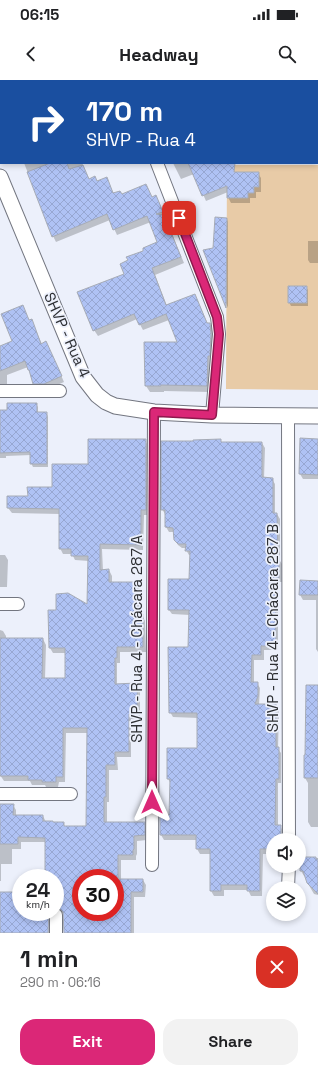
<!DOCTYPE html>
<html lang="en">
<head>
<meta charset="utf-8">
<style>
  :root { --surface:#fff; --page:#f2f2f2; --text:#202124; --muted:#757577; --accent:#db2777 }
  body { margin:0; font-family:"Space Grotesk",sans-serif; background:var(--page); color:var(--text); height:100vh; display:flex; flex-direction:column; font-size:15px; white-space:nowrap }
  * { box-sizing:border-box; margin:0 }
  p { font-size:13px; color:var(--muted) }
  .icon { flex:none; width:22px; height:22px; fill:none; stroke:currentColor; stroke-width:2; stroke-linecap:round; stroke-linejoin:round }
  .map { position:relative; height:853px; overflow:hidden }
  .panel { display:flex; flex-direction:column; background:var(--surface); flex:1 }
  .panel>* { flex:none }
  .banner { position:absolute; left:0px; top:0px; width:318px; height:84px; box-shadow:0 2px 6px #0003; background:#1a4fa0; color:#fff; overflow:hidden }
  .tools { position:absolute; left:266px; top:753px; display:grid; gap:8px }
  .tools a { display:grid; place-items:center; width:40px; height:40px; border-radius:50%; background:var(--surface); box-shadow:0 2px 6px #0003; font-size:20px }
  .speed { position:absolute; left:12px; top:789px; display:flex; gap:8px; font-size:20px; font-weight:700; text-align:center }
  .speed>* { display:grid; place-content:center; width:52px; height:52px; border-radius:50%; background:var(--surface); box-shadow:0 2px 6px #0003; line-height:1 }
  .speed small { font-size:10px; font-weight:400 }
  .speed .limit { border:6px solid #d22; background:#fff; color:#111 }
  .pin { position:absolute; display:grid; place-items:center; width:34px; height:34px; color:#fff; margin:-17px; border-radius:8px; box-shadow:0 2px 6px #0006 }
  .me { position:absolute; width:44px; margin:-22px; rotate:0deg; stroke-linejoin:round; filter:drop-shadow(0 0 3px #0008) }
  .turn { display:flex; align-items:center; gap:14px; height:84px; padding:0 20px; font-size:18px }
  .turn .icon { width:52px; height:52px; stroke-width:2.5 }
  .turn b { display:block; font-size:28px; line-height:34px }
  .round { display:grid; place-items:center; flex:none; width:42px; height:42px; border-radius:16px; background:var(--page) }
  .summary { display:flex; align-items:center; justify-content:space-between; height:68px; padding:0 20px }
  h1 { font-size:24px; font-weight:700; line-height:30px }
  .cta { display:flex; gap:8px; margin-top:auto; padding:8px 20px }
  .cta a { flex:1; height:46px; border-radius:16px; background:var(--accent); color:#fff; font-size:16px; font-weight:700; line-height:46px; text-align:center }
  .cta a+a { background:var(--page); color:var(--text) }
  .status { display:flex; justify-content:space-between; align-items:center; height:28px; padding:0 20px; background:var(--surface); direction:ltr }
  .status svg { height:11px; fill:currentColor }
  header { display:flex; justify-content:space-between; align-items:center; height:52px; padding:0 20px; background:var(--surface); font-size:18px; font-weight:700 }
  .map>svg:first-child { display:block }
  .green { fill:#e8cba7 }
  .shadow { fill:#0003; fill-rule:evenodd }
  .building { fill:url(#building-cross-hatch); stroke:#a7acb6 }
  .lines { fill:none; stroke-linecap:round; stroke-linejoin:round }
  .minor-casing { stroke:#737680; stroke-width:14 }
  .tertiary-casing { stroke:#737680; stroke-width:17 }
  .minor { stroke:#fff; stroke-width:12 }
  .tertiary { stroke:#fff; stroke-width:15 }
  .route-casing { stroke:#8e194d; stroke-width:10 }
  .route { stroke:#db2777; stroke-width:7 }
  .labels { text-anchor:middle; stroke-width:3.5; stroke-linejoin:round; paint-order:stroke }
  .street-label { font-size:15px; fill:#2e3034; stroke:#ecf0fb }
</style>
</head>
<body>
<div class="status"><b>06:15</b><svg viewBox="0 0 49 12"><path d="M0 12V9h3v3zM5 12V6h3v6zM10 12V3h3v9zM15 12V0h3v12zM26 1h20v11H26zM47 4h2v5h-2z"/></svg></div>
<header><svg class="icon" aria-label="back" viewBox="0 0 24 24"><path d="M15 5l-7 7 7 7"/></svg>Headway<svg class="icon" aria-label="search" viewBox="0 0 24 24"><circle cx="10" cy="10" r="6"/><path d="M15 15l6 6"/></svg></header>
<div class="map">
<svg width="318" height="853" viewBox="0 0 318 853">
  <defs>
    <pattern id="building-cross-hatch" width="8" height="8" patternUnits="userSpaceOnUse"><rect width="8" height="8" fill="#afc2f4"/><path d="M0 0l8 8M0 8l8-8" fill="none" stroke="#97a7d2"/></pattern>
  </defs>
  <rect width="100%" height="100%" fill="#ecf0fb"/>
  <path class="green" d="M227,85H318V310L226,309Z"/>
  <path class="shadow" d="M0,0H47V1H1V36L0,34Z
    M230,0H308V1H230Z
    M24,83H82L89,100L97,102L107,99L114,114L152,118L156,116L159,122L184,183L155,195L167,226L195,215L208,244H210L213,250V281H210V312L164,311V312H150L146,306L179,263L169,240L143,250L137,239L98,256L94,250L125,194L144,172L158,163L151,142L117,155L110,140L56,162L53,156Z
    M173,83H231L235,93H258L261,98V112H256V118H250V123H231L228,117V112L206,121L194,94L181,99Z
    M227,139L228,142V228L204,170L213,169Z
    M308,161H318V183H310L308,180Z
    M306,207L308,210V226H291L289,222Z
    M31,240L42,264L49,268L64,302L48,309H38L28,287L7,295V309H0V267L14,261L29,241Z
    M36,324L38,327V333H46L48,336V387H33L31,383V375L6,376V378H0V331H8Z
    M301,359L318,360V399H303L300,394Z
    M145,360L148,366L149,435H144L143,470L102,469L103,491L109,490L112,496V503H136L139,508V535H142L145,541L146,572H120V583H117V604H137L140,609V640L131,639V677H117L118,690H109V722H107V743H144L147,748V760L137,761V774L136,776V780H121V800H143L146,805L145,817H134V853H73L64,834L60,832L51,853H0V813H20L21,815V832H55V798H46V762H21V769H12V784H1V801H0V732L13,725L16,730V736H43L46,742L53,743H63L65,747H87L88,653H66L65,702H59L58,707H46L45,705H32L30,701H4L0,695V550L3,551L6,556V559H43L46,565L45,599H66L67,573H53L50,568L88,526L89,481L75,480L72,474H63L60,468V434L12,433L8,428V417H29L53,408L89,385ZM81,798H115V832H81Z
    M220,360L222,363H262L265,368L264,399H272L275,404V434H277L280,439V481L282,484V502H278V570H264V580H254V603H257L260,608L259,625H276L279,630L278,669L281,673V703H278V746H280L283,751V760H273V774H263L262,816H251L248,810H224V816H214L211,811V774H200L197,769V760H164L161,755L170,736L171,704L168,699L198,669V638L173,637L170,632L189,568L190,535L172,534L169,530L190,500V475H189L186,470V468H182L178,465L175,460V452H169L166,447V434H165L162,429L194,362Z
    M0,475H5L8,480L7,507H0Z
    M318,502V572L316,569V520H303L300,515Z
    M318,606V747H311L308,742V703L305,698V676H306Z
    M301,778H318V815L314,814L307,802L305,796H304L301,791Z"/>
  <path class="building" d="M50,83H67L69,89L83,85L89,99L95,96L97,101L107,97L113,113L120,111L122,114L146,104L152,117L156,115L163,132L156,134L164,135L181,177L152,188L166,225L195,214L207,243H210L211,254L210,276H208L207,306L161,305V306H145L144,262H177L166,234L139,245L134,234L93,251L77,212L124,194L120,184L128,180L126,177L143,171V168L157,162L147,136L113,150L107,134L52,157L27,92Z
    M188,83H235L234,92H259V107H254V113H248V118H227V106L202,116Z
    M215,137L227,138L226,228L203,170L213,168Z
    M288,206H307V223H288Z
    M23,225L29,240L32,239L41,264L46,261L62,296L44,304H33L29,290H28L25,281L0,291V266L12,261L1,234Z
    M7,323H37V332H47V384H30V372L0,373V330H7Z
    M300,358L318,359V395L299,394Z
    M88,359H146V430H141V465L100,464V490L109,489V502H137L136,534H143V567H117V578H115V604L137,603L138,635L129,634V672H115V685H106V717H104V742H145V755L134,756V769L133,770V775H118V798H81V832H115V799H143V812H131V853H64L63,832L59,828H55V798H45V758L18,757V764H0V724H14L13,735H43V741H53V742H64V746H86L87,648H63V697H56V702H42V700H28V696H0V558H43L42,598H65V568H49L48,530H56V514L68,513L87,524L88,476H71V469H59V429L7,428V416H28L27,407H52V384H88Z
    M221,359V362H262V397L273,398V433H277L278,478H279V498H275L276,566H261V575H252L251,602H258V616L255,624H276V667H279V699H276L275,745H281V760H273V769H260V811H247V805H221V811H210V769H196V755H160V735H169L170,699H167V668H197V633H169L168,567H188L189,530H168V499H189L190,471H185L186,464H178L174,460L173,448L165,447V430H161V361H193V360Z
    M300,500L318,501V515H299Z
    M306,605H318V698H304V675H305Z
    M300,777H316V779H318V814L307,803L303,791H300Z
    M0,812H20V832H49L48,853H0Z"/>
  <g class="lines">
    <defs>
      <path id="minor" d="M125,0V1
        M157,83L217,237L219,254L212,335
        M0,311H60
        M288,336L289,760
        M0,524H18
        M0,714H71
        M152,785L154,332
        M288,807L289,786
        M56,835V853"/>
      <path id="tertiary" d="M0,97L83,297L97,315L106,322L115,326L154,332L212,335L318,336"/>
    </defs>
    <use href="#minor" class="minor-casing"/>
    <use href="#tertiary" class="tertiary-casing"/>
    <use href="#minor" class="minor"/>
    <use href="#tertiary" class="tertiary"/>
  </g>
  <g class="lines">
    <defs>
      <path id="route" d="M152,722L154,332L212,335L219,254L217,237L179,138"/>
    </defs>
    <use href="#route" class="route-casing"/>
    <use href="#route" class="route"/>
  </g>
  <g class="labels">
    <g class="street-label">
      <text transform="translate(67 255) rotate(66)" y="5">SHVP - Rua 4</text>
      <text transform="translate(273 548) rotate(-90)" y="5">SHVP - Rua 4 - Chácara 287 B</text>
      <text transform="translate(137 559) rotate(-90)" y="5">SHVP - Rua 4 - Chácara 287 A</text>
    </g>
  </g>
</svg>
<div class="tools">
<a><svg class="icon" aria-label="sound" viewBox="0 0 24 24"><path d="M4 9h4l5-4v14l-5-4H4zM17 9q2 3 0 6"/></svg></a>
<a><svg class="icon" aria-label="layers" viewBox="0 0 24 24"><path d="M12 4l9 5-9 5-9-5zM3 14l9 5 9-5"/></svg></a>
</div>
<div class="speed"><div>24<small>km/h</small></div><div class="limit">30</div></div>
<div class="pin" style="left:179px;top:138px;background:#d93025"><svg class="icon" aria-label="arrive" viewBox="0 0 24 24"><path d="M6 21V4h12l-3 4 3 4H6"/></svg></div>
<svg class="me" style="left:152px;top:722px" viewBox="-20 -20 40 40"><path d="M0-17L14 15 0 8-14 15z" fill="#db2777" stroke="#fff" stroke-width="4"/></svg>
<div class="banner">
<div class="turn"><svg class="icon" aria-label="right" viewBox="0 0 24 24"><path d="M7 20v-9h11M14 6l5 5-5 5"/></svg><div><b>170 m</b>SHVP - Rua 4</div></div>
</div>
</div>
<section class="panel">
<div class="summary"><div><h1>1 min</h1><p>290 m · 06:16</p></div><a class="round" style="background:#d93025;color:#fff"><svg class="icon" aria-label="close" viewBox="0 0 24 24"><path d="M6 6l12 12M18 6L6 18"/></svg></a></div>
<div class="cta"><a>Exit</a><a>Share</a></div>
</section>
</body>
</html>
